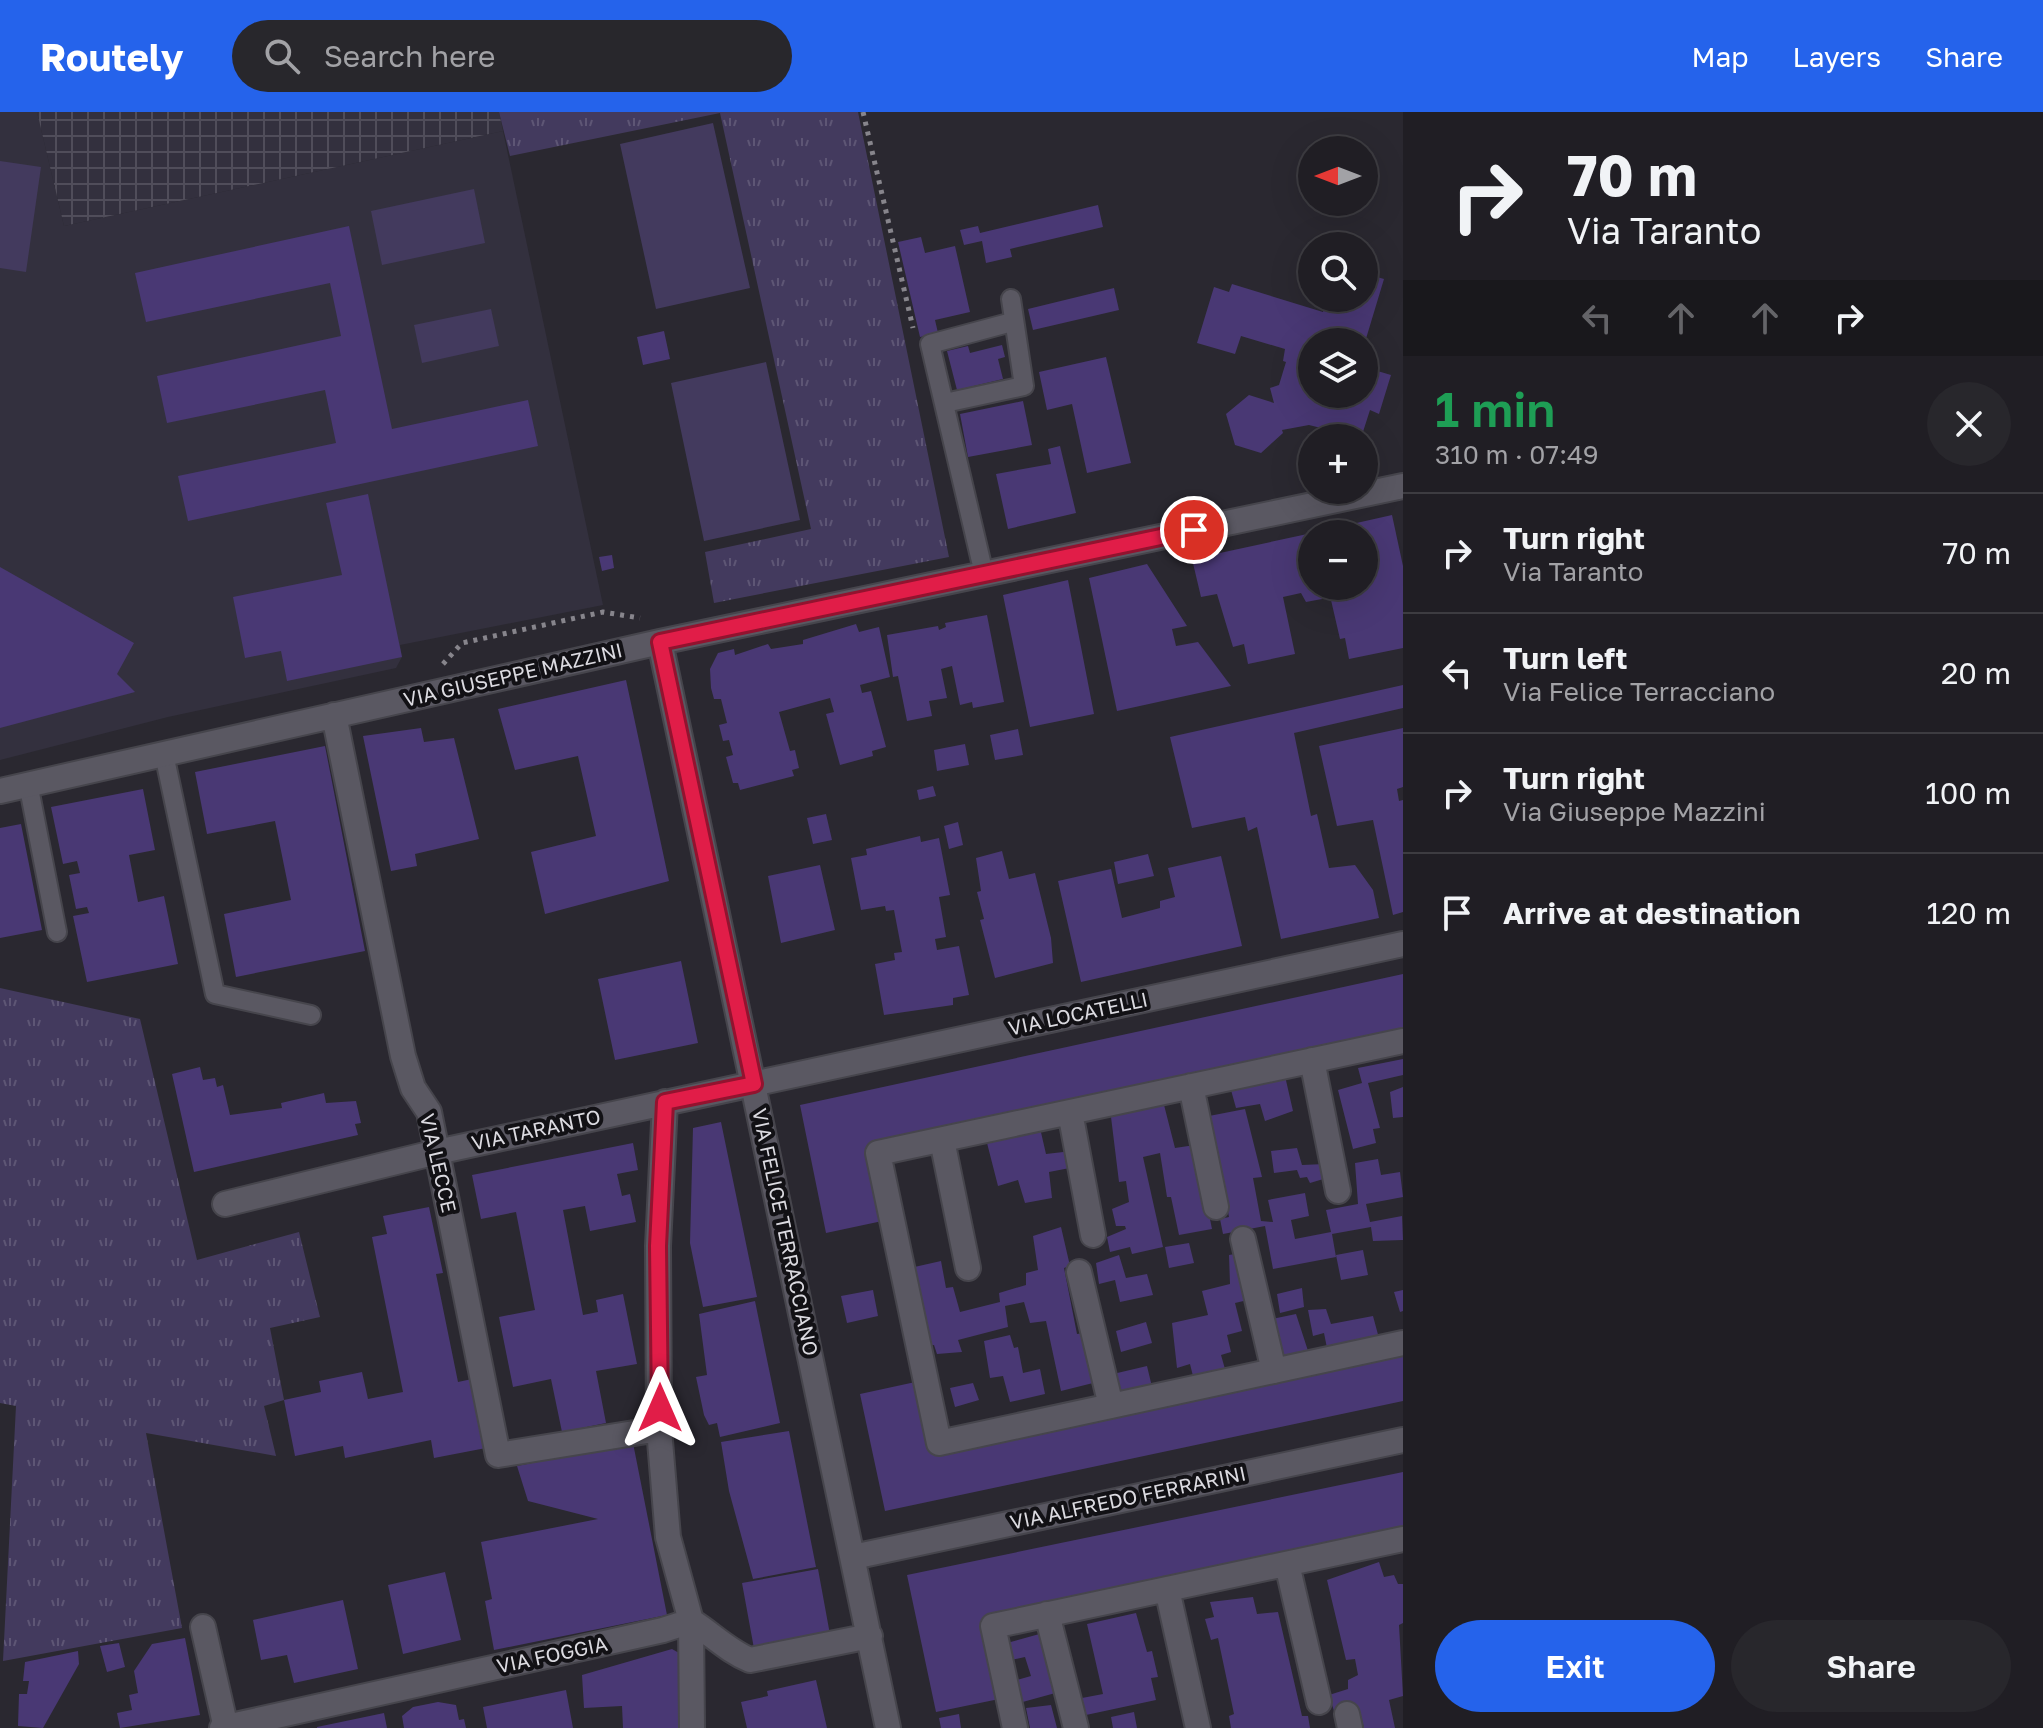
<!DOCTYPE html>
<html lang="en">
<head>
<meta charset="utf-8">
<style>
  :root { --surface:#201e24; --page:#28272c; --text:#f1f3f6; --muted:#a2a2a6; --line:#3d3c41; --accent:#2563eb }
  body { margin:0; font-family:"Golos Text",sans-serif; background:var(--page); color:var(--text); height:100vh; display:flex; flex-direction:column; font-size:30px; white-space:nowrap }
  * { box-sizing:border-box; margin:0 }
  p { font-size:26px; color:var(--muted) }
  .icon { flex:none; width:44px; height:44px; fill:none; stroke:currentColor; stroke-width:2; stroke-linecap:round; stroke-linejoin:round }
  .map { position:relative; flex:1; overflow:hidden }
  .panel { display:flex; flex-direction:column; background:var(--surface); width:640px }
  .panel>* { flex:none }
  .banner { background:#201e24; color:var(--text); overflow:hidden }
  .needle { width:52px; rotate:270deg }
  .fabs { position:absolute; left:1298px; top:24px; display:grid; gap:16px }
  .fabs a { display:grid; place-items:center; width:80px; height:80px; border-radius:50%; background:var(--surface); box-shadow:0 8px 32px #0002,0 0 0 2px var(--line); font-size:40px }
  .pin { position:absolute; display:grid; place-items:center; width:68px; height:68px; color:#fff; margin:-34px; border:4px solid #fff; border-radius:50%; box-shadow:0 2px 8px #0007 }
  .me { position:absolute; width:88px; margin:-44px; rotate:0deg; stroke-linejoin:round; filter:drop-shadow(0 0 6px #0008) }
  .turn { display:flex; align-items:center; gap:28px; height:168px; padding:0 32px; font-size:36px }
  .turn .icon { width:104px; height:104px; stroke-width:2.5 }
  .turn b { display:block; font-size:56px; line-height:68px }
  .lanes { display:flex; align-items:center; height:76px; padding:0 32px; background:#0003; justify-content:center; gap:40px; direction:ltr }
  .lanes .off { opacity:.35 }
  .round { display:grid; place-items:center; flex:none; width:84px; height:84px; border-radius:42px; background:var(--page) }
  .headline { display:flex; align-items:center; justify-content:space-between; height:136px; padding:0 32px }
  h1 { font-size:48px; font-weight:600; line-height:60px; color:#1e9e55 }
  .primary-button { display:flex; gap:16px; margin-top:auto; padding:16px 32px }
  .primary-button a { flex:1; height:92px; border-radius:48px; background:var(--accent); color:#fff; font-size:32px; font-weight:600; line-height:92px; text-align:center }
  .primary-button a+a { background:var(--page); color:var(--text) }
  ul { padding:0; list-style:none }
  li { display:flex; align-items:center; gap:24px; height:120px; padding:0 32px; border-top:2px solid var(--line) }
  li div { flex:1 }
  li b { display:block; font-size:30px }
  li em { font-style:normal }
  header { display:flex; align-items:center; gap:48px; box-sizing:border-box; height:112px; padding:0 40px; background:var(--accent); color:#fff }
  header strong { font-size:38px }
  nav { display:flex; gap:44px; margin-inline-start:auto; font-size:28px }
  .search { width:560px; height:72px; background:var(--page); display:flex; align-items:center; gap:20px; box-sizing:border-box; padding:0 28px; border-radius:44px; color:var(--muted); font-size:30px }
  main { display:flex; flex:1; min-height:0 }
  .map>svg:first-child { display:block }
  .built { fill:#33303e }
  .industrial { fill:url(#industrial-grid) }
  .grass { fill:url(#grass-tufts) }
  .pitch { fill:#433a5e }
  .building { fill:#493874 }
  .lines { fill:none; stroke-linecap:round; stroke-linejoin:round }
  .lane-casing { stroke:#46454c; stroke-width:22 }
  .street-casing { stroke:#46454c; stroke-width:28 }
  .path { stroke:#87858c; stroke-width:5; stroke-dasharray:4 6; stroke-linecap:butt }
  .lane { stroke:#5a5862; stroke-width:18 }
  .street { stroke:#5a5862; stroke-width:24 }
  .route-casing { stroke:#92132f; stroke-width:20 }
  .route { stroke:#e11d48; stroke-width:14 }
  .labels { text-anchor:middle; stroke-width:8; stroke-linejoin:round; paint-order:stroke }
  .street-label { font-size:20px; fill:#dbdae0; stroke:#121115 }
</style>
</head>
<body>
<header>
<strong>Routely</strong>
<div class="search"><svg class="icon" aria-label="search" viewBox="0 0 24 24"><circle cx="10" cy="10" r="6"/><path d="M15 15l6 6"/></svg>Search here</div>
<nav><a>Map</a><a>Layers</a><a>Share</a></nav>
</header>
<main>
<div class="map">
<svg width="1403" height="1616" viewBox="0 0 1403 1616">
  <defs>
    <pattern id="industrial-grid" width="8" height="8" patternUnits="userSpaceOnUse" patternTransform="scale(2)"><rect width="8" height="8" fill="#33303e"/><path d="M0 4h8M4 0v8" fill="none" stroke="#504d5a"/></pattern>
    <pattern id="grass-tufts" width="24" height="20" patternUnits="userSpaceOnUse" patternTransform="scale(2)"><rect width="24" height="20" fill="#433a5e"/><path d="M3 7l-1-3M5 7V3M7 7l1-3M15 17l-1-3M17 17v-4M19 17l1-3" fill="none" stroke="#5e5675"/></pattern>
  </defs>
  <rect width="100%" height="100%" fill="#2a2830"/>
  <path class="built" d="M0,0H37L64,114L503,19L603,493L400,533L402,545L396,556L168,605L0,648Z"/>
  <path class="industrial" d="M37,0H499L503,19L64,114Z"/>
  <path class="grass" d="M499,0H858L949,445L714,491L705,440L811,417L720,1L510,44Z
    M0,876L140,907L197,1148L299,1120L320,1205L270,1216L284,1288L264,1294L276,1344L146,1321L182,1516L3,1549L16,1294L0,1291Z"/>
  <path class="pitch" d="M713,11L750,176L656,197L620,32Z
    M0,49L41,55L26,160L0,156Z
    M474,77L485,131L382,153L371,99Z
    M491,197L499,234L422,251L414,213Z
    M766,250L800,408L704,429L671,271Z"/>
  <path class="building" d="M1098,93L1103,115L1010,137L1012,145L986,151L982,129L964,133L960,118L978,114L980,121Z
    M349,114L392,317L528,288L538,334L188,409L178,364L336,331L325,278L167,311L157,264L341,224L330,171L146,210L135,161Z
    M921,125L925,141L955,134L970,200L935,208L938,221L920,225L898,130Z
    M1364,143L1375,147L1370,163L1384,167L1365,230H1312V282H1364V255L1391,263L1379,302L1370,298L1361,326L1309,313L1282,318L1283,321L1261,341L1235,333L1226,302L1249,283L1274,291L1270,276L1279,273L1286,250L1283,249L1285,237L1241,224L1235,242L1197,231L1214,175L1229,180L1232,172L1323,200L1327,186H1364Z
    M1114,176L1119,198L1033,218L1028,197Z
    M664,219L670,247L643,253L637,225Z
    M1002,233L1005,245L998,247L1003,267L957,278L947,239L968,234L970,241Z
    M1106,245L1131,351L1087,361L1072,292L1047,298L1039,260Z
    M1023,289L1032,333L968,345L960,302Z
    M1060,334L1076,401L1008,417L996,362L1051,352L1048,337Z
    M368,382L402,545L287,569L281,539L245,546L233,485L342,463L326,391Z
    M1392,403L1403,454V536L1349,547L1345,526L1340,527L1331,488L1336,486L1334,477L1321,480L1322,487L1306,490L1301,481L1283,485L1295,542L1248,552L1244,532L1233,535L1217,482L1201,485L1192,447L1312,421V474H1364V422L1312,421Z
    M612,443L614,456L602,459L599,445Z
    M1147,452L1187,514L1172,517L1176,534L1198,530L1231,574L1117,599L1089,466Z
    M0,455L134,531L117,562L135,580L0,616Z
    M1068,468L1094,602L1030,615L1003,483Z
    M987,503L1004,590L973,596L972,590L960,593L952,554L941,557L947,586L929,589L932,604L907,609L898,564L893,565L887,523L938,514L939,518L946,515L945,511Z
    M856,512L859,520L879,515L890,565L860,573L862,581L871,579L886,635L872,639L873,644L840,653L826,602L834,600L830,586L779,600L790,639L795,638L799,656L792,658L794,664L740,678L738,671H733L726,645L733,643L729,628L723,629L719,613L727,611L721,587H714L711,576L710,557L718,541L734,537L735,543L768,532L771,537L803,532V528Z
    M626,568L669,769L545,802L531,740L596,724L578,644L515,658L498,597Z
    M1403,573V596L1294,621L1311,704L1317,702L1329,756L1355,753L1373,778L1379,806L1281,827L1257,715L1248,719L1245,705L1192,716L1170,625Z
    M421,616L424,630L454,626L479,727L415,742L417,754L391,759L363,624Z
    M1403,616V675L1397,677L1399,689L1403,688V800L1393,803L1373,708L1337,714L1319,634Z
    M1018,617L1023,643L995,648L990,623Z
    M965,632L969,653L937,659L934,638Z
    M325,634L365,839L236,865L224,802L291,788L275,709L207,722L195,660Z
    M933,674L936,684L919,688L917,678Z
    M143,677L155,738L129,743L138,790L164,784L178,852L87,870L73,804L89,801L87,795L76,797L69,763L80,761L77,749L63,752L51,695Z
    M826,702L832,728L813,732L807,706Z
    M958,710L963,733L949,737L944,714Z
    M21,712L42,818L0,826V716Z
    M920,724L921,730L939,726L950,783L939,785L946,825L935,827L937,838L959,834L969,883L953,886V893L884,903L875,852L895,848L894,841L902,840L894,798L886,799L885,794L861,798L851,746L867,743L866,737Z
    M1002,739L1009,767L1035,761L1051,826L1053,851L995,866L980,808L984,807L977,780L981,779L976,746Z
    M1148,742L1154,764L1118,772L1114,750Z
    M1221,744L1242,834L1081,870L1058,769L1111,757L1122,806L1160,796V789L1175,785L1168,756Z
    M820,753L835,818L781,831L768,764Z
    M681,849L698,931L615,948L598,867Z
    M1403,862V924L872,1036L887,1108L826,1121L800,993Z
    M1403,947V963L1368,971L1380,1016L1373,1017L1376,1031L1353,1037L1338,978L1362,971L1358,956Z
    M200,955L203,968L215,966L217,975L223,973L230,1003L282,996L281,991L324,981L326,991L356,989L361,1011L355,1012L358,1023L194,1060L172,962Z
    M1285,964L1293,999L1265,1009L1260,992L1236,996L1231,978Z
    M1403,975V1005L1393,1006L1390,980Z
    M1163,989L1175,1036L1195,1033L1212,1117L1179,1123L1171,1085H1167L1160,1041L1143,1045L1163,1135L1132,1142L1130,1135L1110,1140L1107,1125L1126,1117L1125,1114H1116L1112,1097L1129,1090L1126,1069L1119,1070L1111,1005Z
    M1245,997L1262,1065L1253,1066L1261,1109L1273,1110L1268,1088L1305,1081L1309,1104L1291,1108L1295,1127L1331,1120L1326,1098L1358,1092L1355,1051L1378,1047L1381,1063L1400,1060L1403,1085L1366,1092L1370,1110L1402,1104L1403,1128L1373,1129L1371,1115L1332,1122L1336,1145L1273,1157L1265,1114L1223,1122L1220,1107L1229,1105L1209,1004Z
    M721,1010L757,1185L703,1195L690,1131L693,1016Z
    M1040,1016L1046,1042L1072,1039L1075,1055L1049,1060L1052,1086L1025,1091L1018,1068L998,1074L987,1031Z
    M633,1031L638,1058L617,1062L622,1084L630,1082L636,1110L590,1119L585,1094L563,1098L583,1203L598,1200L596,1188L623,1182L637,1252L596,1259L606,1311L562,1320L551,1267L513,1275L499,1205L535,1198L516,1100L481,1107L472,1063Z
    M1297,1036L1302,1053L1325,1052L1330,1065L1310,1071L1307,1065L1300,1066L1297,1058L1274,1061L1271,1039Z
    M429,1095L443,1161L436,1162L458,1270L472,1267L486,1336L434,1346L431,1328L345,1346L343,1334L295,1344L284,1288L321,1280L319,1269L362,1260L368,1287L403,1280L372,1125L387,1122L383,1104Z
    M1061,1115L1070,1154L1064,1156L1077,1222L1084,1221L1093,1271L1061,1279L1046,1209L1030,1211L1024,1190L1005,1194L1008,1215L958,1228L962,1240L937,1242L934,1233L925,1234L910,1156L941,1149L946,1176L953,1175L960,1200L1000,1190L999,1181L1026,1173V1161L1038,1158L1033,1124Z
    M1189,1131L1194,1151L1169,1156L1165,1135Z
    M1363,1138L1368,1163L1341,1168L1336,1143Z
    M1241,1141L1252,1187L1235,1191L1242,1219L1227,1223L1231,1240L1221,1243L1227,1264L1195,1272L1190,1252L1177,1256L1172,1211L1208,1203L1202,1179L1230,1172L1229,1143Z
    M1119,1143L1126,1166L1147,1162L1153,1183L1120,1190L1115,1168L1099,1172L1096,1151Z
    M1302,1176L1304,1195L1280,1201L1277,1182Z
    M873,1178L878,1204L847,1211L841,1184Z
    M1403,1178V1199L1400,1200L1394,1180Z
    M755,1189L780,1311L720,1325L717,1311L709,1313L704,1303L696,1265L707,1263L699,1202Z
    M1326,1197L1331,1212L1373,1204L1380,1230L1328,1241L1324,1221L1313,1224L1308,1198Z
    M1296,1202L1310,1245L1282,1251L1272,1207Z
    M1146,1210L1152,1231L1121,1240L1116,1219Z
    M1010,1223L1014,1236L1018,1235L1023,1261L1040,1257L1045,1282L1010,1290L1003,1264L990,1266L984,1229Z
    M1403,1235V1289L885,1399L860,1282L920,1269L935,1339Z
    M1147,1254L1153,1279L1123,1286L1113,1262Z
    M973,1271L979,1288L955,1295L950,1276Z
    M789,1319L816,1455L753,1467L729,1379L721,1330Z
    M633,1331L667,1503L494,1538L485,1489L492,1487L481,1430L598,1407L528,1389L517,1354Z
    M1403,1360V1421L988,1508L1004,1586L936,1600L907,1463Z
    M1379,1450L1384,1465L1394,1463L1398,1472H1403V1511L1399,1513L1403,1584L1389,1588L1395,1616H1364L1359,1596L1334,1599L1329,1583L1348,1577V1568L1358,1563L1355,1547L1346,1548L1327,1468Z
    M818,1457L831,1528L755,1542L742,1471Z
    M445,1460L461,1528L403,1542L388,1473Z
    M1253,1485L1257,1502L1278,1500L1302,1604H1308L1310,1616H1231L1229,1604L1234,1602L1218,1526L1211,1528L1205,1507L1214,1505L1210,1490Z
    M343,1488L358,1557L294,1571L287,1543L261,1548L253,1508Z
    M1136,1501L1147,1540L1152,1539L1158,1565L1151,1566L1156,1588L1086,1603L1082,1586L1103,1582L1087,1512Z
    M1043,1521L1059,1580L1019,1591L1013,1569L1031,1564L1025,1545L1011,1548L1007,1531Z
    M185,1526L200,1603L120,1616L117,1601L132,1598L129,1583L138,1581L134,1559L152,1532Z
    M119,1531L125,1555L107,1560L100,1534Z
    M672,1537L679,1541L683,1616H623L622,1594L584,1596L582,1563Z
    M78,1539L79,1552L43,1616L18,1614L19,1582H27L29,1569H23L25,1550Z
    M816,1568L827,1616H747L741,1590L768,1584L767,1579Z
    M566,1578L573,1616H487L483,1595Z
    M438,1590L456,1593L459,1608L464,1607L466,1616H404L402,1604L413,1595Z
    M1051,1593L1057,1616H1030L1026,1596Z
    M1134,1600L1137,1616H1113L1111,1605Z
    M384,1601L387,1616H317V1615Z
    M959,1602L961,1616H941L939,1606Z"/>
  <g class="lines">
    <defs>
      <path id="lane" d="M945,291L1024,274L1011,187
        M984,462L930,232L1012,210
        M164,642L215,882L311,903
        M28,671L57,820"/>
      <path id="street" d="M660,530L888,1616
        M334,603L403,944L413,976L429,1000L498,1343L659,1317
        M0,679L660,530L1403,374
        M1403,929L878,1041L939,1331L1403,1231
        M1312,948L1338,1079
        M1191,974L1216,1095
        M665,990L658,1134L659,1317L668,1425L691,1509L692,1616
        M1070,1000L1093,1123
        M942,1028L968,1156
        M225,1092L437,1040L1403,832
        M1243,1127L1274,1259
        M1079,1160L1111,1294
        M853,1445L1403,1328
        M1287,1452L1319,1590
        M1167,1477L1198,1616
        M1047,1502L1076,1616
        M691,1509C712,1522 728,1539 750,1548L870,1524
        M203,1515L226,1616
        M1347,1602L1350,1616
        M222,1616L663,1518L691,1509
        M1015,1616L993,1514L1403,1427"/>
    </defs>
    <use href="#lane" class="lane-casing"/>
    <use href="#street" class="street-casing"/>
    <path class="path" d="M863,0L913,216
      M443,552L462,531L603,500L640,506"/>
    <use href="#lane" class="lane"/>
    <use href="#street" class="street"/>
  </g>
  <g class="lines">
    <defs>
      <path id="route" d="M660,1296L658,1134L665,990L754,972L660,530L1194,418"/>
    </defs>
    <use href="#route" class="route-casing"/>
    <use href="#route" class="route"/>
  </g>
  <g class="labels">
    <g class="street-label">
      <text transform="translate(513 563) rotate(-13)" y="7">VIA GIUSEPPE MAZZINI</text>
      <text transform="translate(1078 902) rotate(-12)" y="7">VIA LOCATELLI</text>
      <text transform="translate(536 1018) rotate(-12)" y="7">VIA TARANTO</text>
      <text transform="translate(438 1051) rotate(77)" y="7">VIA LECCE</text>
      <text transform="translate(785 1120) rotate(78)" y="7">VIA FELICE TERRACCIANO</text>
      <text transform="translate(1128 1386) rotate(-12)" y="7">VIA ALFREDO FERRARINI</text>
      <text transform="translate(552 1543) rotate(-12)" y="7">VIA FOGGIA</text>
    </g>
  </g>
</svg>
<div class="fabs">
<a><svg class="needle" viewBox="-14 -14 28 28"><path d="M0-13l5 13h-10z" fill="#e53935"/><path d="M0 13l5-13h-10z" fill="#a2a2a6"/></svg></a>
<a><svg class="icon" aria-label="search" viewBox="0 0 24 24"><circle cx="10" cy="10" r="6"/><path d="M15 15l6 6"/></svg></a>
<a><svg class="icon" aria-label="layers" viewBox="0 0 24 24"><path d="M12 4l9 5-9 5-9-5zM3 14l9 5 9-5"/></svg></a>
<a>+</a>
<a>−</a>
</div>
<div class="pin" style="left:1194px;top:418px;background:#d93025"><svg class="icon" aria-label="arrive" viewBox="0 0 24 24"><path d="M6 21V4h12l-3 4 3 4H6"/></svg></div>
<svg class="me" style="left:660px;top:1296px" viewBox="-20 -20 40 40"><path d="M0-17L14 15 0 8-14 15z" fill="#e11d48" stroke="#fff" stroke-width="4"/></svg>
</div>
<section class="panel">
<div class="banner">
<div class="turn"><svg class="icon" aria-label="right" viewBox="0 0 24 24"><path d="M7 20v-9h11M14 6l5 5-5 5"/></svg><div><b>70 m</b>Via Taranto</div></div>
<div class="lanes"><svg class="icon off" aria-label="left" viewBox="0 0 24 24"><path d="M17 20v-9H6M10 6l-5 5 5 5"/></svg><svg class="icon off" aria-label="ahead" viewBox="0 0 24 24"><path d="M12 20V5M6 11l6-6 6 6"/></svg><svg class="icon off" aria-label="ahead" viewBox="0 0 24 24"><path d="M12 20V5M6 11l6-6 6 6"/></svg><svg class="icon" aria-label="right" viewBox="0 0 24 24"><path d="M7 20v-9h11M14 6l5 5-5 5"/></svg></div>
</div>
<div class="headline"><div><h1>1 min</h1><p>310 m · 07:49</p></div><a class="round"><svg class="icon" aria-label="close" viewBox="0 0 24 24"><path d="M6 6l12 12M18 6L6 18"/></svg></a></div>
<ul>
<li><svg class="icon" aria-label="right" viewBox="0 0 24 24"><path d="M7 20v-9h11M14 6l5 5-5 5"/></svg><div><b>Turn right</b><p>Via Taranto</p></div><em>70 m</em></li>
<li><svg class="icon" aria-label="left" viewBox="0 0 24 24"><path d="M17 20v-9H6M10 6l-5 5 5 5"/></svg><div><b>Turn left</b><p>Via Felice Terracciano</p></div><em>20 m</em></li>
<li><svg class="icon" aria-label="right" viewBox="0 0 24 24"><path d="M7 20v-9h11M14 6l5 5-5 5"/></svg><div><b>Turn right</b><p>Via Giuseppe Mazzini</p></div><em>100 m</em></li>
<li><svg class="icon" aria-label="arrive" viewBox="0 0 24 24"><path d="M6 21V4h12l-3 4 3 4H6"/></svg><div><b>Arrive at destination</b></div><em>120 m</em></li>
</ul>
<div class="primary-button"><a>Exit</a><a>Share</a></div>
</section>
</main>
</body>
</html>
